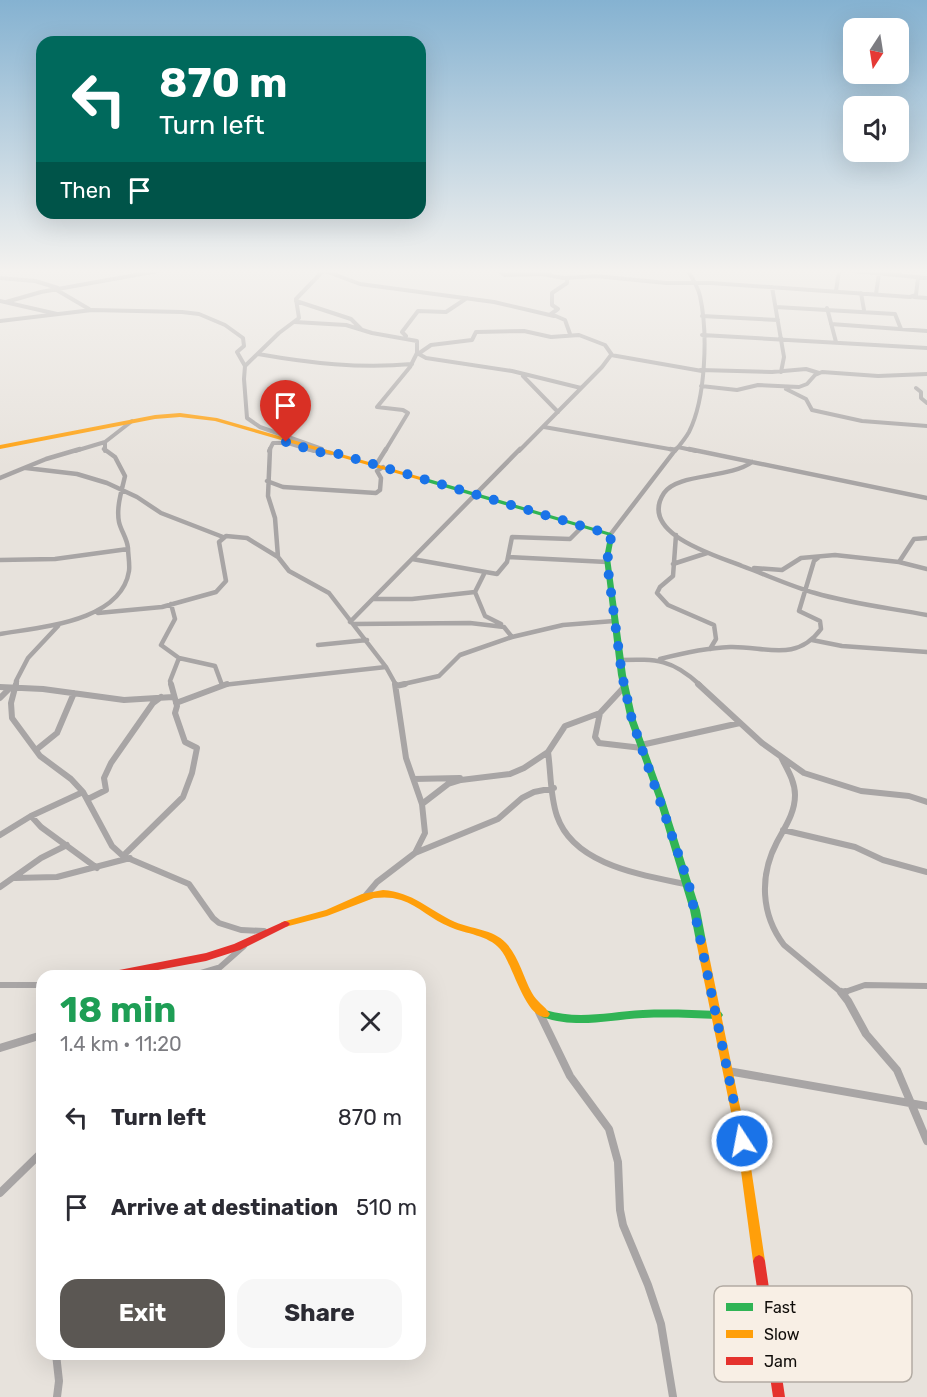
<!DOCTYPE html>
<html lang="en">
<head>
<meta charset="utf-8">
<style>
  :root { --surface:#fff; --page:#f7f7f7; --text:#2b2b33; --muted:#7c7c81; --accent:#5b5753 }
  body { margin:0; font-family:Rubik,sans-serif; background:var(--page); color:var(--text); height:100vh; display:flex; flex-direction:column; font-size:22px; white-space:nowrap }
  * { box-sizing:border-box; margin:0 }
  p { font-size:20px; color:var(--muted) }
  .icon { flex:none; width:33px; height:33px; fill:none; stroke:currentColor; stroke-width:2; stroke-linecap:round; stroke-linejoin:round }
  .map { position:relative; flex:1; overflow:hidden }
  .drawer { position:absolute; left:36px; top:970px; width:390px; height:390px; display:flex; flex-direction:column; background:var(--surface); border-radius:18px; box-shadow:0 6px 24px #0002 }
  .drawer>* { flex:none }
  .guide { position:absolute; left:36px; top:36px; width:390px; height:183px; border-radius:18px; box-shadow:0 6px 24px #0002; background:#00695c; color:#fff; overflow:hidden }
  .needle { width:39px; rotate:192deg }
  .fabs { position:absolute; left:843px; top:18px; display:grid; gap:12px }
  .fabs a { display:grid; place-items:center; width:66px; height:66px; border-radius:12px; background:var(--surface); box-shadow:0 6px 24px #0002; font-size:30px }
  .pin { position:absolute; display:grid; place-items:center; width:51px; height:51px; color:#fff; margin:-62px -26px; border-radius:50% 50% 50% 0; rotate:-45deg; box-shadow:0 0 6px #0007 }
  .pin .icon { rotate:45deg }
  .me { position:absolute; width:66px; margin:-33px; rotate:349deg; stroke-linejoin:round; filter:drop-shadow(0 0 4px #0008) }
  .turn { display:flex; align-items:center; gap:21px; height:126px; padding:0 24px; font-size:27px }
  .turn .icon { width:78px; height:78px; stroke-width:2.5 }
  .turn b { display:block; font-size:42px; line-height:51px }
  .then { display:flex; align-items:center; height:57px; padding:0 24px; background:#0003; gap:12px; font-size:22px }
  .round { display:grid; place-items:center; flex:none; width:63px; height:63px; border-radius:18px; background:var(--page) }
  .summary { display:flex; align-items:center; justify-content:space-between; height:102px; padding:0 24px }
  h1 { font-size:36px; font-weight:700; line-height:45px; color:#1e9e55 }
  .primary-button { display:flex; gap:12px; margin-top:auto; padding:12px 24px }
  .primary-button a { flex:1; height:69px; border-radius:18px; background:var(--accent); color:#fff; font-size:24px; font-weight:700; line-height:69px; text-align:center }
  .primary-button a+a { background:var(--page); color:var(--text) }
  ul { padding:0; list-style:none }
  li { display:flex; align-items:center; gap:18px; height:90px; padding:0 24px }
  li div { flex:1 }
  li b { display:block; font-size:22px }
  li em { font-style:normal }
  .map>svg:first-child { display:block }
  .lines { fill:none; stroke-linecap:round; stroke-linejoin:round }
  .street-far3 { stroke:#a8a5a5; stroke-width:4 }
  .street-far2 { stroke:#a8a5a5; stroke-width:4.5 }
  .street-far1 { stroke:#a8a5a5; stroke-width:6 }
  .street { stroke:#a8a5a5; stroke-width:8 }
  .fast { fill:#30b455; fill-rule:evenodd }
  .slow { fill:#ff9f0a; fill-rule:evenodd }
  .jam { fill:#e5322d; fill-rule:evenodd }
  .route { stroke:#1a73e8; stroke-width:10; stroke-dasharray:0 18 }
  .key { fill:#f8efe5; stroke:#b2aba3; stroke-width:1.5 }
  .key-label { font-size:16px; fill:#0f0c09 }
</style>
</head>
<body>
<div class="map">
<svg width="927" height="1397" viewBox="0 0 927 1397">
  <rect width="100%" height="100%" fill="#e7e2dc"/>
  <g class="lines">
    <path class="street-far3" d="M325,271L360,284L494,302L554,316
      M499,271L505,275L542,274L564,278L596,276L666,283H711L910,297L916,295L918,278
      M853,271L927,278
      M0,278L35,281L58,288
      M567,278V283L552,293V305L558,309L551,314L565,320L570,334
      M772,287L784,357L781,372
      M55,289L89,309
      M836,291L839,271
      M861,293L864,310
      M876,294L879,274
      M914,297L927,298
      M0,301L57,314
      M296,301L351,319L361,329
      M6,302L41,292L158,271
      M776,307L895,314L901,329
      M827,308L836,342
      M702,316L778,320
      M0,321L92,310L182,312L199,314L225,325L243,338L244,346L237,352L245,366L244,379L247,418L260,427L322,449
      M295,322L346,325L372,333L417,341V353L426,358L512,371L581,388
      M831,324L927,331
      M702,335L927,348
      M406,336L402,332L418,311L446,312L467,298
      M258,354C309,363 360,369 412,364
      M418,354L431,345L472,340L476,332L524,331L551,337L579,335L605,345L612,355
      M245,366L279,333L299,318L296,299L323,271
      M701,370L772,372L806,369L819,373
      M523,376L558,412
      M701,386L737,390L758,385L799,387L807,384L815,375L822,372L878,376L927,374
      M916,388L921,392V398L927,403
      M786,389L806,399L812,410L862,421L927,426
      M544,427L675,450
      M105,442V451
      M678,447L696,451
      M75,451L105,442L132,421
      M269,451L273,443H288L314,451
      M385,451L408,413L403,410L377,407L410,367L417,353
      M519,451L602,367L611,355L702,371
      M675,451C680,445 685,439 689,432C706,398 708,333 700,296C698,287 693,279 688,271"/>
    <path class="street-far2" d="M270,449L268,496L275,518L278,557L289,571L329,593L386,667L396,685
      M308,449L331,453
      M670,449L675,450
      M689,449L927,498
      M752,462C729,479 677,473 664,493C637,534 718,556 742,566C767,575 790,586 815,593C852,604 890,608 927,615
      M376,465L386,449
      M26,468L77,474L107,483L137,497L161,513L223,537
      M0,478L46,459L80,449
      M267,481L283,487L376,493L380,490L381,478L377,471L383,467
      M610,535L676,449
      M676,535L673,576L660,587L657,593L668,605L714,625L716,639L710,649
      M508,557L607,562
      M412,559L497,574L507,562L512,537L570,539L583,526
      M0,560L55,559L128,549
      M899,562L927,569
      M673,564L707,553
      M754,568L782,570L801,558L835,555L899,562L914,539L927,538
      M484,574L475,592L485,616L501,624
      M373,599H412L475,592
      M171,604L175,619L161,645L179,658L170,681L171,685
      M98,613L162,607L216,592L226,581L219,542L226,536L247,538L278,557
      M350,622L520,449
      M353,624L470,623L504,627L512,637
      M0,634C40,627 121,622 129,571C130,564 128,555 128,548C127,538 121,531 119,522C116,507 122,490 125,476L115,457L104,449
      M812,640L842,646L927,652
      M318,645L367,640
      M179,658L215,666L222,685
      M660,659C683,653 706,648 730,647C765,646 796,663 821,629L820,621L799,611L814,561L819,557
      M620,660C657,659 672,659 700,685
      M16,681L28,658L58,626
      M16,685L17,681
      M223,685L386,667
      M399,685L439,676L460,655L512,637L563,625L614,621"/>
    <path class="street-far1" d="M16,684L11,703L12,718L40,756L71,779L83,792L112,846L123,856L189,884L213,918L219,923L241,930L264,931
      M698,684L762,743L804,773L861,791L909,796L927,802
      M396,686L405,684
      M0,687L43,689L124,700L173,697
      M0,698L10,688
      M176,703L227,684
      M600,713L595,737L599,743L642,748
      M641,745L740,723
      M36,750L57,733L74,693
      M548,752C551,773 550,796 557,816C574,866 644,875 689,885
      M781,757C787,769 795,781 795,795C795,813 785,827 777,842C759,876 761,915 784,945L842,993
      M414,779L460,778
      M88,799L106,790L104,778L111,763L153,703L161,697
      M422,804L448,784L461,780L510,774L524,768L548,752L565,726L600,713L625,686
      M31,816L41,827L97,868
      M783,830L855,847L883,860L927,872
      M0,835L31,816L83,792
      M415,853L498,819L522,798L534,792L554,788
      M123,856L183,797L192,773L197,748L185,742L175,713L177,706L171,684
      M15,878L57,877L130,858
      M0,887L41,858L67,845
      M366,895L377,882L415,853L425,833L422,804L406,758L395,684
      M191,976L218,968
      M210,976L244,946
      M0,985H42
      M842,993L865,985L927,986"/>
    <path class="street" d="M841,992L848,1001L866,1034L897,1070L927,1141
      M842,993L845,992
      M539,1012L570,1076L609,1129L618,1162L620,1210L623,1225L648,1285L661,1324L673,1397
      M0,1048L42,1035
      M728,1071L927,1106
      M0,1193L42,1152
      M56,1354L59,1381L57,1397"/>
    <path class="fast" d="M422,477L611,533L614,537L610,558L626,675L636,720L664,797L700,910L706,941L704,944L701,945L698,944L696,941L690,910L656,797L628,720L618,675L604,558L608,537L607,535L420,480V478Z
      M545,1010C578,1020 609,1012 643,1010C668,1009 693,1010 718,1011L721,1012L723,1015L721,1018L718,1019C693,1018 668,1017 643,1018C606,1020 578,1029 542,1017L540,1014L542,1011Z"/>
    <path class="slow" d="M180,413L217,418L424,478L425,479L424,480H420L215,421L180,417L155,419L0,449V445L155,415Z
      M383,890C413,892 429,910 455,922C471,929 493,929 506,943C519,957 523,977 532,993C537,1002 545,1006 550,1014L548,1017C525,1021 513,963 500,949C488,935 466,934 450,927C432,920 419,906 401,900C392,897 384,897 374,898L327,916L285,927L282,926L280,924L282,922L326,910L362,894Z
      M701,937L704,938L706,941L747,1141L765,1261L763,1265L759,1267L755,1265L753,1261L737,1141L696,941L698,938Z"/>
    <path class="jam" d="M285,921L288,922L290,924L288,926L240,950L206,961L126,976H104L106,973L109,972L206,953L234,944Z
      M759,1255L763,1257L765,1261L785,1397H773L753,1261L755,1257Z"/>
  </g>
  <linearGradient id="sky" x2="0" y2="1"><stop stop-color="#85b2d1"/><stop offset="0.58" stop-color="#f4f2ef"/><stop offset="1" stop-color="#f4f2ef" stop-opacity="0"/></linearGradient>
  <rect width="927" height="467" fill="url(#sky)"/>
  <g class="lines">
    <path class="route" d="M286,442L318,452L339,454L609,534L611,537L607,562L622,675L632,720L689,885L742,1141"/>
  </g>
  <rect x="714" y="1286" width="198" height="96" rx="9" class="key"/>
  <rect x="726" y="1303" width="27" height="8" fill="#30b455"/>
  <rect x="726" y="1330" width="27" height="8" fill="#ff9f0a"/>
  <rect x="726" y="1357" width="27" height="8" fill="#e5322d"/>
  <g class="key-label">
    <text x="764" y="1313">Fast</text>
    <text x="764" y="1340">Slow</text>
    <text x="764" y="1367">Jam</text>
  </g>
</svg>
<div class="fabs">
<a><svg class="needle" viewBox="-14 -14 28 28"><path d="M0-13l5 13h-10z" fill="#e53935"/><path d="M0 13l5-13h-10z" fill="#7c7c81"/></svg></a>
<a><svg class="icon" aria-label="sound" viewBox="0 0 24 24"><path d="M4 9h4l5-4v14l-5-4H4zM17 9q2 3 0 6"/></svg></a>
</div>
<div class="pin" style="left:286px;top:442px;background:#d93025"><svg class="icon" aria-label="arrive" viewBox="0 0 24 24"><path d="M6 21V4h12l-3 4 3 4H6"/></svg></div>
<svg class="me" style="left:742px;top:1141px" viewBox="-20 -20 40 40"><circle r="17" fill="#1a73e8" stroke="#fff" stroke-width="3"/><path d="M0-11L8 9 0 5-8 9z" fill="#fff"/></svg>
<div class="guide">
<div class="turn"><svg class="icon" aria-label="left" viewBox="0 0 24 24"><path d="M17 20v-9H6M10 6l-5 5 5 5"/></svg><div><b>870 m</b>Turn left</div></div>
<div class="then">Then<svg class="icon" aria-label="arrive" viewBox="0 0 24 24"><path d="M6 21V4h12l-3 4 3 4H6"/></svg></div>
</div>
<section class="drawer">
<div class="summary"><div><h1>18 min</h1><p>1.4 km · 11:20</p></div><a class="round"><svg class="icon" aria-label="close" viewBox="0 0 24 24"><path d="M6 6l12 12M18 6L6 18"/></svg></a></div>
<ul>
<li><svg class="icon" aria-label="left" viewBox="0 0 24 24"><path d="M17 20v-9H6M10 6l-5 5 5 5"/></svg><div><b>Turn left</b></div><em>870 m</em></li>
<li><svg class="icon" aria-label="arrive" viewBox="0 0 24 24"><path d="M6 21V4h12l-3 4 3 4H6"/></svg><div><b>Arrive at destination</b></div><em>510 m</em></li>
</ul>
<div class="primary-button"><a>Exit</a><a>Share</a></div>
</section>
</div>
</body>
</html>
